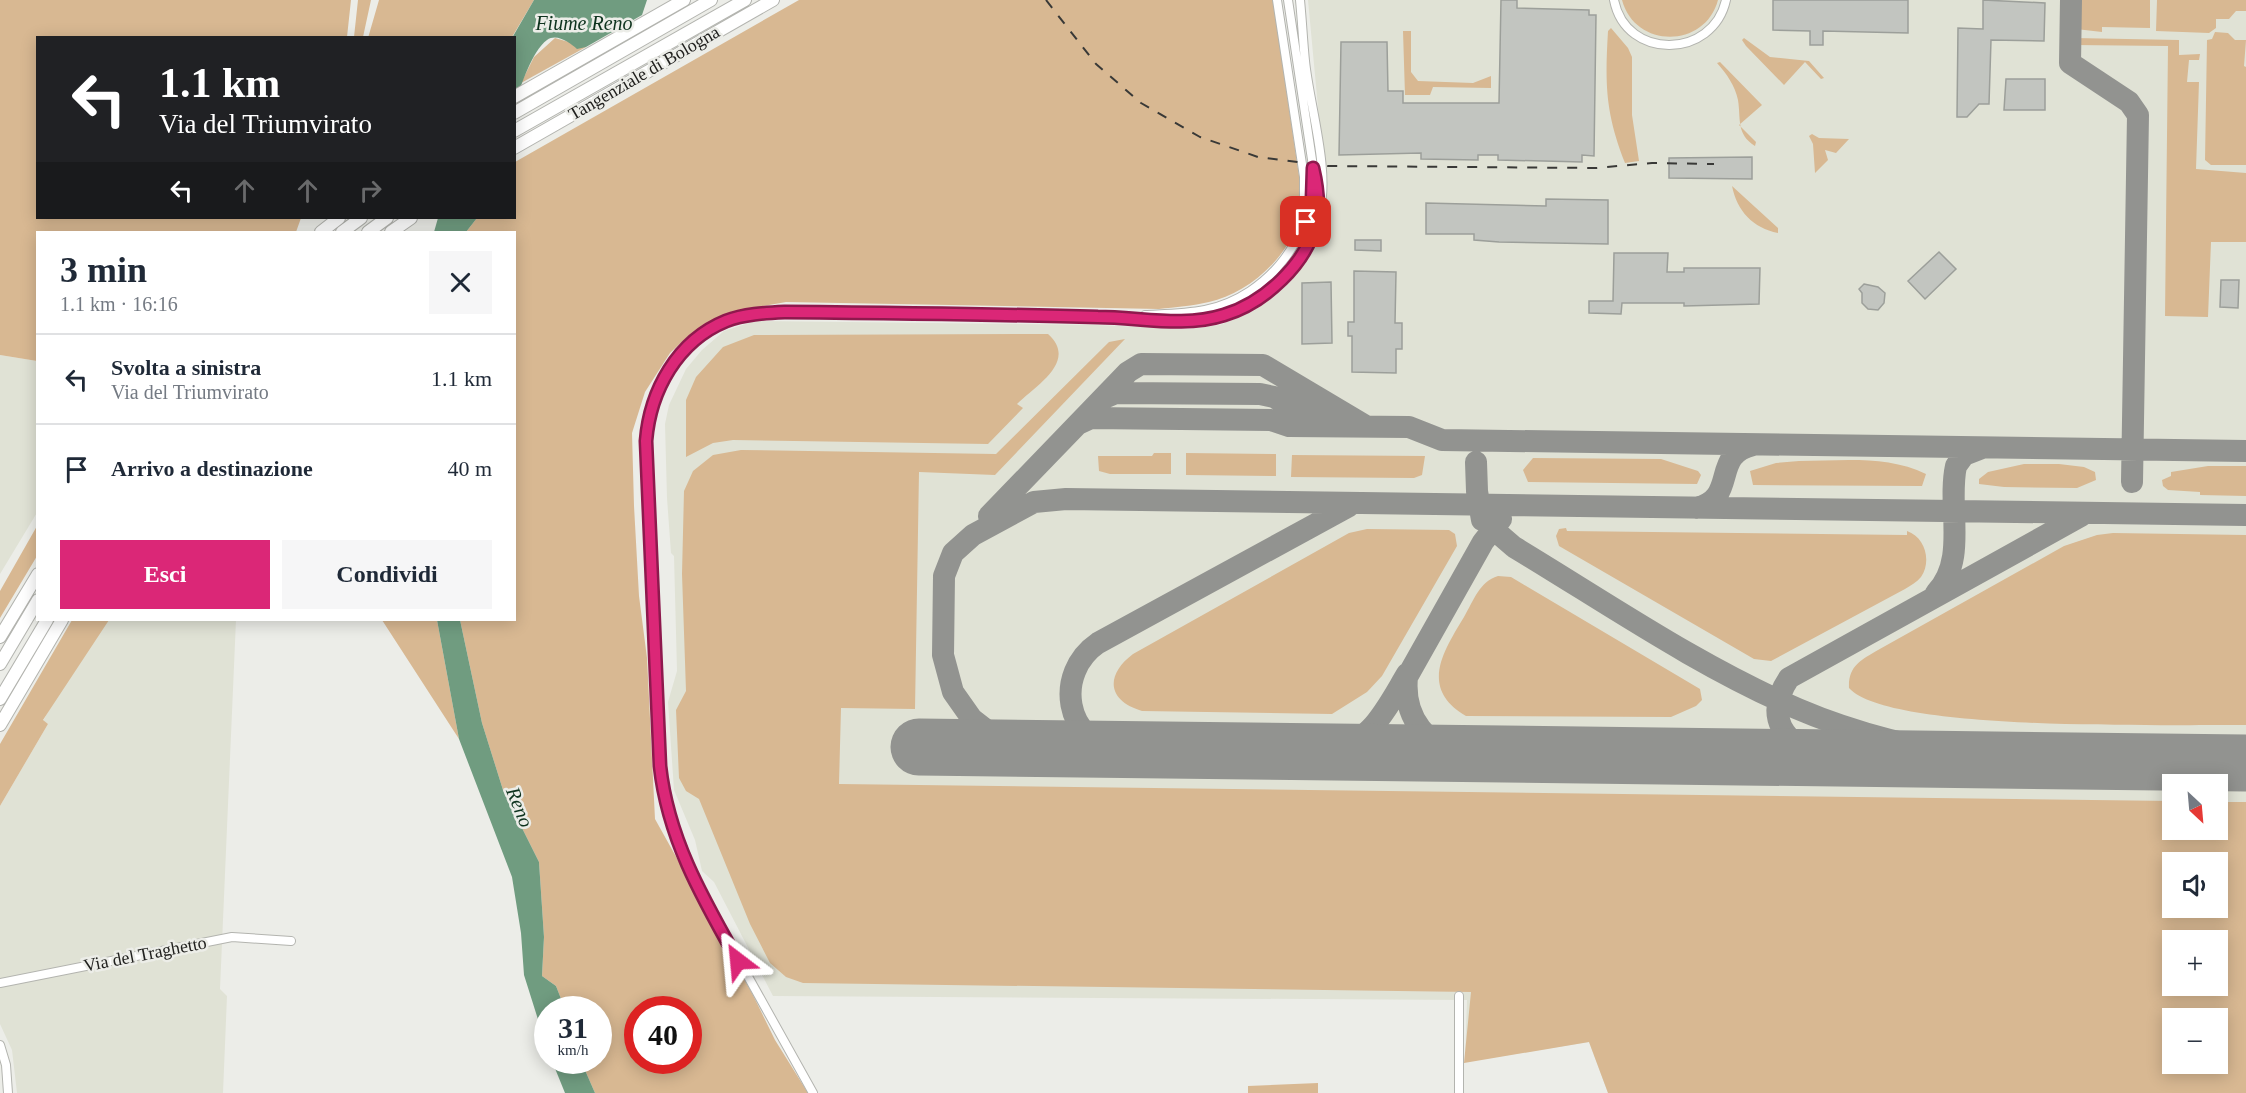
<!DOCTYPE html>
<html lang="it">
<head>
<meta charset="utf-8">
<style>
  :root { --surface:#fff; --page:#f6f6f7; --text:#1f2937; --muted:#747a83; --line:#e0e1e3; --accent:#db2777 }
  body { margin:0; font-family:Georgia,serif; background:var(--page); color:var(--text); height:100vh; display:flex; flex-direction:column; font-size:22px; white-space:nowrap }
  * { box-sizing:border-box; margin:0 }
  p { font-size:20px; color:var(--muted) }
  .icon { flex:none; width:33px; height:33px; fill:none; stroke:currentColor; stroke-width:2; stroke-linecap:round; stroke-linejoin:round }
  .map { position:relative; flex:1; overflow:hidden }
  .panel { position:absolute; left:36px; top:231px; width:480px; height:390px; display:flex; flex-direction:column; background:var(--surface); border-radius:0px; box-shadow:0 3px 15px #0003 }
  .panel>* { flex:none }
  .guide { position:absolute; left:36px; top:36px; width:480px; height:183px; border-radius:0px; box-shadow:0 3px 15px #0003; background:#202124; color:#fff; overflow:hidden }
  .needle { width:39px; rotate:154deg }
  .controls { position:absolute; left:2162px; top:774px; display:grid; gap:12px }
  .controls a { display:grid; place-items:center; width:66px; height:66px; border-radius:0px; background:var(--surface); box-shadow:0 3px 15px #0003; font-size:30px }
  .speed { position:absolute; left:534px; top:996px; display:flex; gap:12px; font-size:30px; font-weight:700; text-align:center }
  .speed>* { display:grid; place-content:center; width:78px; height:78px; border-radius:50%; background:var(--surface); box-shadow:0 3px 15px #0003; line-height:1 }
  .speed small { font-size:15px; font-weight:400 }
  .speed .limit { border:9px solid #d22; background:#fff; color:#111 }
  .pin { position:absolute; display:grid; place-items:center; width:51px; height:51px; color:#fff; margin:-26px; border-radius:12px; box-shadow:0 3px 9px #0006 }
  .me { position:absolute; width:66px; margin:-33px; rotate:331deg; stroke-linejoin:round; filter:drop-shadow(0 0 4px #0008) }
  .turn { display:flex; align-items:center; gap:21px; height:126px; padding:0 24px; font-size:27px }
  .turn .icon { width:78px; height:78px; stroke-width:2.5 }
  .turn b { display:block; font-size:42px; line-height:51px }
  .lanes { display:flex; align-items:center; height:57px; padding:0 24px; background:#0003; justify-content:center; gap:30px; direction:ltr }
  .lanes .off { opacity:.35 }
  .round { display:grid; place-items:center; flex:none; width:63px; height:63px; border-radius:0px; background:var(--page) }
  .overview { display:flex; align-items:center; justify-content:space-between; height:102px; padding:0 24px }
  h1 { font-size:36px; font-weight:800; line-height:45px }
  .button { display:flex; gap:12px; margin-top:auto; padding:12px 24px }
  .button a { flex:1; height:69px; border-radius:0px; background:var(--accent); color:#fff; font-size:24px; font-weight:800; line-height:69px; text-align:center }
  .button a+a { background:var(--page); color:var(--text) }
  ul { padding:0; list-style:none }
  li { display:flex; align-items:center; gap:18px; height:90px; padding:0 24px; border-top:2px solid var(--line) }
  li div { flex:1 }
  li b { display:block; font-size:22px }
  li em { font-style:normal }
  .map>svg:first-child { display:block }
  .built { fill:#e0e2d5; fill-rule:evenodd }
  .green { fill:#d8b892; fill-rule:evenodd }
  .water { fill:#709c80 }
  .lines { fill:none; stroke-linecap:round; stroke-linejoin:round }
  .taxiway { stroke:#929390; stroke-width:22 }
  .runway { stroke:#929390; stroke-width:57 }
  .building { fill:#c2c5c0; stroke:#9c9f9a; stroke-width:1.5 }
  .minor-casing { stroke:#b3b4af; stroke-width:10 }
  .highway-casing { stroke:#b3b4af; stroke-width:14 }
  .minor { stroke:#fff; stroke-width:8 }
  .highway { stroke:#fff; stroke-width:12 }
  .rail { stroke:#393937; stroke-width:2; stroke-dasharray:10 10; stroke-linecap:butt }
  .route-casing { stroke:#8e194d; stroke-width:15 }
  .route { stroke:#db2777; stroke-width:10 }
  .labels { text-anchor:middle; stroke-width:5; stroke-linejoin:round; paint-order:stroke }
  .street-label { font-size:18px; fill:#21211f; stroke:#ecede8 }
  .water-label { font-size:20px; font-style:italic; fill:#0e331e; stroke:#ecede8 }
</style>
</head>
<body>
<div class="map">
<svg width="2246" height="1093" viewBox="0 0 2246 1093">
  <rect width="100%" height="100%" fill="#ecede8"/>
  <path class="built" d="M1308,0H2246V1093H1608L1589,1042L1465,1062L1467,1000L773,996L714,882L702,871L695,840L674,790L668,702L677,671L674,556L671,553L667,498L665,424L669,405L686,369L702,350L724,331L755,321L1095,325L1188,329L1220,325L1251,312L1278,292L1299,268L1311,248L1324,216L1325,182ZM2172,784H2217V830H2172ZM2172,862H2217V908H2172ZM2172,940H2217V986H2172ZM2172,1018H2217V1064H2172Z
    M0,355L37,361L38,511L0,574Z
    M108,620H236L220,989L227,996L223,1093H17L12,1050L0,1024V806L48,724L43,721L58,694Z"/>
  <path class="green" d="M0,0H351L347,37L38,38V218H301L296,232H38L37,361L0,355Z
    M358,0H371L363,37H354Z
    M379,0H534L512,37L368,38Z
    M799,0H1273L1301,189C1301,196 1301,204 1300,212C1294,253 1249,294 1209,302C1193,306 1175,307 1159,309L786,302L731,312L688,336L670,353L645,392L632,433L634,506L639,596L647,658L655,819L752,993L775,1040L808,1093H595L581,1061L598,1060V1010L565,1009L556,986L542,976L544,937L539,862L503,790L482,723L460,620H514V232H466L477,218H514L515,162ZM638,1010H688V1060H638Z
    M1622,0H1718C1705,49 1635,49 1622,0Z
    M2077,0H2150V28L2102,27V32L2076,29Z
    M2157,0H2246V11H2236L2229,19H2216V28L2209,33L2156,31Z
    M1611,28L1628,48L1632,57V115L1639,161L1625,163C1605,112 1605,84 1608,31Z
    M1403,31H1411V72L1418,81L1473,83L1491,76V88L1433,87L1430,95H1405Z
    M2215,32L2228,33L2235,40H2246L2244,66L2246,67V165H2211L2205,160L2207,40L2212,39Z
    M555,38L586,47L521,83L534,57Z
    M1744,38L1770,57L1809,61L1824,78L1821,79L1805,62L1784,85L1746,46L1742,40Z
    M2074,38L2179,40V55L2200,54L2199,60H2189L2187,82H2199L2196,169L2246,173V242H2211L2208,317L2165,316L2168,46L2074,45Z
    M1720,62L1762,105L1739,125L1756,142L1755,146C1736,134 1741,119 1738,100C1735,86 1727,74 1717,63Z
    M1812,134L1819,138L1849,139L1836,153L1825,150L1828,160L1815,173L1813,144L1809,136Z
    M1732,186L1778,228V233C1753,228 1737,211 1732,186Z
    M1048,334C1078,361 1037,385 1017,404L1023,408L988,444L733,440L713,443L686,457V400L696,377L723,347L754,335Z
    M1125,339L995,475L919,472L915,709L841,708L839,784L2172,801V830H2217V802H2246V1093H1608L1589,1042L1464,1063L1471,992L803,983L786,977L770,963L750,924L699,799L686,791L679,778L676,710L686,691L682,574L684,491L693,471L713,455L741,450L996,454L1109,342ZM2172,862H2217V908H2172ZM2172,940H2217V986H2172ZM2172,1018H2217V1064H2172Z
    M1154,453H1171V474H1110L1099,471L1098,456H1152Z
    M1186,453L1276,454V476L1186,475Z
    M1292,455L1425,456L1422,475L1414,478L1291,477Z
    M1533,458L1661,459L1698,471L1701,475L1697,484L1528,482L1523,470Z
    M1799,461C1841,461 1887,455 1926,474L1922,486L1753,485L1750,471L1776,463Z
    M2024,464H2059L2084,467L2095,472L2096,480L2077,488L2004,487L1979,484V479L1988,472Z
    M2208,466H2246V496L2200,495V492L2168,490L2163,486L2162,480L2171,476V472Z
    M37,526V556L0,618V591Z
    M1566,528L1567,531L1907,535V531C1925,537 1932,561 1921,577C1917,582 1911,585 1905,589L1771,661L1754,659L1559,546L1556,536L1559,529Z
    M1367,529L1449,530L1455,534L1457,546L1382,676L1367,692L1332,714L1142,711C1107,701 1105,675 1133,654L1349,533Z
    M2113,533L2246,535V725C2177,724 1889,733 1849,688C1848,666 1861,660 1878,650L2064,546L2097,535Z
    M1498,576L1511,577L1700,689L1702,700L1696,706L1671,717L1466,716C1419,688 1443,652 1464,617C1474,600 1479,582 1498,576Z
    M72,620H109L43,720L48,724L0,806V744Z
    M382,620H437L459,739Z
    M1318,1083V1093H1248V1086Z"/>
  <path class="water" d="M534,0H647L642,15L586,47L577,49C570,43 557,33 547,40C532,51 520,87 515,105L514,38H512Z
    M438,218H477L466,232H434Z
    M437,620H460L482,723L503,790L539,862L544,937L542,976L556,986L565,1009L548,1010L547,1048L524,975L521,933L512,877L459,739Z
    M552,1061H581L595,1093H565Z"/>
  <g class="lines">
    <path class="taxiway" d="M2071,0L2070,63L2129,102L2138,115L2132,482
      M1102,399L1116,393L1260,394L1274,397L1320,424
      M1078,424L1091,418L1271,420L1289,426L1409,427L1442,440L2246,451
      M1476,462L1477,491L1482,520
      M1480,506L1492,528L1514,547C1607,603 1698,666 1798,709C1861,736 1927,751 1995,760
      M1696,508C1739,498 1710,455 1753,445
      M989,516L1128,372L1141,364L1263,365L1364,425
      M1936,593C1968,559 1947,508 1956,466L1964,455L1982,448
      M1035,748L990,733L972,719L953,692L943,655L944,576L953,553L973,535L1034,502L1066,499L2246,515
      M1120,749C1064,743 1054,673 1098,643L1349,506
      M1325,752C1370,746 1386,709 1407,674
      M1467,754C1427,748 1403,718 1407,677L1483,542L1501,519
      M1823,758C1784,744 1763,717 1789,678L2081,516"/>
    <path class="runway" d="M919,747L2246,763"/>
  </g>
  <path class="building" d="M1501,0H1517V8L1589,10V15H1596L1594,156L1582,155V162L1498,160V155H1478V160L1421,159V153L1339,155L1341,42H1387L1388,91H1403V103H1499Z
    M1773,0H1908V33L1823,31V45H1810V31L1773,30Z
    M1983,0L2045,3L2044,41L1991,40L1989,104H1979L1967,117H1957L1958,28L1983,29Z
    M2006,79H2045V110H2004Z
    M1752,157V179L1669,178V158Z
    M1546,199L1608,200V244L1499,242L1474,240V234H1426V203L1546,206Z
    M1355,240H1381V251L1355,250Z
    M1939,252L1956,269L1925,299L1908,281Z
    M1614,253H1668L1667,272H1684V268H1760L1759,304L1684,306V303H1622L1621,314L1589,313V301H1613Z
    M1354,271L1396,272L1395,323H1402V349H1396V373L1352,372V336H1348V322H1354Z
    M2221,280H2239L2238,308L2220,307Z
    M1331,282L1332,343L1302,344V283Z
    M1864,284L1878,287L1885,293L1884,303L1878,310L1868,309L1862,303V293L1859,289Z"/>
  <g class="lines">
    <defs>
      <path id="minor" d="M1277,0L1304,177V216
        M1288,0L1314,173
        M1614,0C1626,61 1713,59 1726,0
        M1145,315C1165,314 1185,314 1205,310C1271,296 1316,233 1313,168
        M0,983L232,937L291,941
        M0,1045L6,1065L8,1093
        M813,1093L687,867L667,809L659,742L646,441C650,391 677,341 727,321C767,305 816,312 858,313C944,313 1031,314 1117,317C1159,319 1198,327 1237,310C1278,294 1307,253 1319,212C1331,173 1309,103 1305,61C1303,41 1302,20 1300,0
        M1459,1093V996"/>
      <path id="highway" d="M514,97L684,0
        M514,113L711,0
        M514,131L745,0
        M514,148L773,0
        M321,232L339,218
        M342,232L361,218
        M368,232L387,218
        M391,232L411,218
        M0,637L38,574
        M0,664L38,600
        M0,699L47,620
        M0,725L62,620"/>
    </defs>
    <use href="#minor" class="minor-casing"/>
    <use href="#highway" class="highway-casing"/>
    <use href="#minor" class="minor"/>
    <use href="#highway" class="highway"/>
    <path class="rail" d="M1046,0L1096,64L1141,103L1200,137L1258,157L1328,166L1596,168L1652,163L1714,164"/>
  </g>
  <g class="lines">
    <defs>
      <path id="route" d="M738,961C703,899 668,839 660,766L646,441C650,391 677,341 726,321C744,314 765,313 785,312C889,313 993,314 1098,317C1140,317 1183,328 1224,315C1264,303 1307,264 1316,222C1320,204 1317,185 1313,168L1312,199L1306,222"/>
    </defs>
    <use href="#route" class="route-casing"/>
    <use href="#route" class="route"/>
  </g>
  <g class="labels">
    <g class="street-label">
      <text transform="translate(644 73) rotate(-30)" y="6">Tangenziale di Bologna</text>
      <text transform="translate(145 954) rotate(-11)" y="6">Via del Traghetto</text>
    </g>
    <g class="water-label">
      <text x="584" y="30">Fiume Reno</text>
      <text transform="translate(520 807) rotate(68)" y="7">Reno</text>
    </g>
  </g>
</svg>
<div class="controls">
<a><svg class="needle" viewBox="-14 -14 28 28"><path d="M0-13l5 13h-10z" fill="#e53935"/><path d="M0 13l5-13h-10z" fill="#747a83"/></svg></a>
<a><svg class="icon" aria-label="sound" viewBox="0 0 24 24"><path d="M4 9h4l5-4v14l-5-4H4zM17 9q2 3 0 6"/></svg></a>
<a>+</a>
<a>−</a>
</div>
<div class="speed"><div>31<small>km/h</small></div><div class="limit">40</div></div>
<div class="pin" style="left:1306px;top:222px;background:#d93025"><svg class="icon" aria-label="arrive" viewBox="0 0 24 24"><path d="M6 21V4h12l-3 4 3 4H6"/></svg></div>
<svg class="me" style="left:738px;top:961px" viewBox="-20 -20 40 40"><path d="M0-17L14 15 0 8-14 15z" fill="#db2777" stroke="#fff" stroke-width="4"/></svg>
<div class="guide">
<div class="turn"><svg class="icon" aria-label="left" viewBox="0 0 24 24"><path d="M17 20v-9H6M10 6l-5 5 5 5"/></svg><div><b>1.1 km</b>Via del Triumvirato</div></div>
<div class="lanes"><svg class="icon" aria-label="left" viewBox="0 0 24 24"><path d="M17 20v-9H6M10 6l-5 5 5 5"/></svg><svg class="icon off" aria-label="ahead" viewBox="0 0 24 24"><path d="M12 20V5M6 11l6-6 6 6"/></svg><svg class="icon off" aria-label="ahead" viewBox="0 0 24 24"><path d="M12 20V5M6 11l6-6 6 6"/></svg><svg class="icon off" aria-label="right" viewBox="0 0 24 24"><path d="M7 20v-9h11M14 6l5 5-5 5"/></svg></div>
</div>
<section class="panel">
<div class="overview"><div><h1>3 min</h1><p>1.1 km · 16:16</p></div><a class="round"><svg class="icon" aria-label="close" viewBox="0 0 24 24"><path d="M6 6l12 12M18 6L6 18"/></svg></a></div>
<ul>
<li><svg class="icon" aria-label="left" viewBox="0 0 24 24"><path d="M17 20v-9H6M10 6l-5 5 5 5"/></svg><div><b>Svolta a sinistra</b><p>Via del Triumvirato</p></div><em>1.1 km</em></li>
<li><svg class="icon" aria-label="arrive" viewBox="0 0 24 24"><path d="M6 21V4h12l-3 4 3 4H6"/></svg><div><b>Arrivo a destinazione</b></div><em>40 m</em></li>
</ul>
<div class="button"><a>Esci</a><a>Condividi</a></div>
</section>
</div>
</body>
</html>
